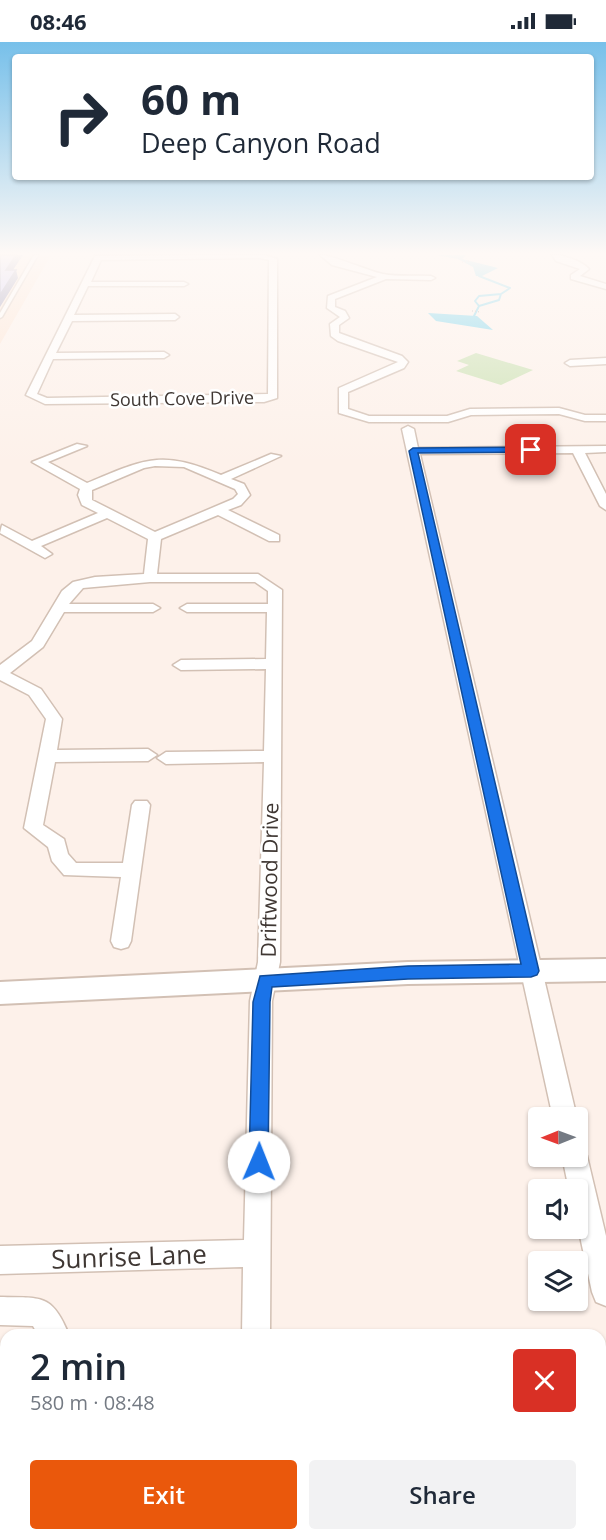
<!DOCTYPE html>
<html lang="en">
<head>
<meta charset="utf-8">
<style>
  :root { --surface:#fff; --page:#f2f2f3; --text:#1f2937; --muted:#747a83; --accent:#ea580c }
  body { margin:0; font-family:"Open Sans",sans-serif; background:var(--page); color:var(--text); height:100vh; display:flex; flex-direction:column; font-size:22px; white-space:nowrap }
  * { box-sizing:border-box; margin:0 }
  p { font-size:20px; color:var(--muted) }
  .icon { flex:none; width:33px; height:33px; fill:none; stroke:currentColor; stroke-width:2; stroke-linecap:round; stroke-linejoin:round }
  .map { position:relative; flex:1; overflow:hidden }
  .drawer { position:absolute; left:0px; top:1287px; width:606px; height:212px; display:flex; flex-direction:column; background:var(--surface); border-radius:18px 18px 0 0; box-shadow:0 2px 4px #0004 }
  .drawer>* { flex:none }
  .top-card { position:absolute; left:12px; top:12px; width:582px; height:126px; border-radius:6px; box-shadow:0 2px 4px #0004; background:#fff; color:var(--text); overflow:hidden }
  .needle { width:39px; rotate:269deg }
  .buttons { position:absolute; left:528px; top:1065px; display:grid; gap:12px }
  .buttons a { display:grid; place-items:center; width:60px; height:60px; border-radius:6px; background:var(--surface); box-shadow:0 2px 4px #0004; font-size:30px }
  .pin { position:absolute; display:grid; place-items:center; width:51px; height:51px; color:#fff; margin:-26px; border-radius:12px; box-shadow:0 3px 9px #0006 }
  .me { position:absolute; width:66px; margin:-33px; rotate:1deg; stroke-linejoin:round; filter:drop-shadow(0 0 4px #0008) }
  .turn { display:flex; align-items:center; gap:21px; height:126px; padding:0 30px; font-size:27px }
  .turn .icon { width:78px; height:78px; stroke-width:2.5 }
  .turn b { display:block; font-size:42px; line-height:51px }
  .round { display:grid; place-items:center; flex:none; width:63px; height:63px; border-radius:6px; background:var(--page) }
  .head { display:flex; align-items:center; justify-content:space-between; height:102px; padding:0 30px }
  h1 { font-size:36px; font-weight:600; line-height:45px }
  .primary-button { display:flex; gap:12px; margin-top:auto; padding:12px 30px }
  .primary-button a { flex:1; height:69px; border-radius:6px; background:var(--accent); color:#fff; font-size:24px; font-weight:600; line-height:69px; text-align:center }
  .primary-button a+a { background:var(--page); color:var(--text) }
  .status { display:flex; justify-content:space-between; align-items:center; height:42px; padding:0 30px; background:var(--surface); direction:ltr }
  .status svg { height:16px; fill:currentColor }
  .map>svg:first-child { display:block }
  .built { fill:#fde4d3 }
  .green { fill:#cbe1b2 }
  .water { fill:#6ed1ec }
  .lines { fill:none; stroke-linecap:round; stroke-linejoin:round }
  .stream { stroke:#6ed1ec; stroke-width:2 }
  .service-casing { stroke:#d2c0b4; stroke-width:3 }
  .minor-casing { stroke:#d2c0b4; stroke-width:3 }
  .tertiary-casing { stroke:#d2c0b4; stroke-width:4 }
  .path { stroke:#bdb2ac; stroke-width:1.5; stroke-dasharray:1 2; stroke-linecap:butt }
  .service { fill:#fff; fill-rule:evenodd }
  .minor { fill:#fff; fill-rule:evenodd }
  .tertiary { fill:#fff; fill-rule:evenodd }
  .shaded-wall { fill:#8988b0 }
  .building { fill:#c4c2fc; stroke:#8988b0; stroke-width:1.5 }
  .route { fill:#1a73e8; stroke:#114b97; stroke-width:1.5 }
  .labels { text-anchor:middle; stroke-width:5; stroke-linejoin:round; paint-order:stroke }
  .far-street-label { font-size:18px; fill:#3f3733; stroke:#fff }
  .street-label { font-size:21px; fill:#3f3733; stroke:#fff }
  .near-street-label { font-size:26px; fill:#3f3733; stroke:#fff }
</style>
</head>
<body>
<div class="status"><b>08:46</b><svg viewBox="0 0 49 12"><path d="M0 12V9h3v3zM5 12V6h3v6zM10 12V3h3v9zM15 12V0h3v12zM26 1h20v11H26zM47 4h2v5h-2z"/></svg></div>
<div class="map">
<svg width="606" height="1498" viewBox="0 0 606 1498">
  <rect width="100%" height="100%" fill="#fdf1ea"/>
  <path class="built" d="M0,213H51L0,302Z"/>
  <path class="green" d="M476,311L533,328L501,343L456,329L469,323L457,319Z"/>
  <path class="water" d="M436,213H466L462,217L498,226L482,234H476L473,225L458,217Z
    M428,271L477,274L493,288L436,279Z"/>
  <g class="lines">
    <path class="stream" d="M479,234L510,246L501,252L479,254L475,259L479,264
      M474,274L479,264L499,258L501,252"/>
    <defs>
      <path id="service" d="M34,213H38L2,275L0,276V271Z"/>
      <path id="minor" d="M264,213L277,217V356L264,360L45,362L26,353L95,214ZM260,216L269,218L268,352L47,356L37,352L53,317L164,316L169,313L164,310L56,311L72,279L175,278L179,275L175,272L74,273L88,244H184L188,242L184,240H91L101,218Z
        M320,213C330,212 368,229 383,232C398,235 416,233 431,234L435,236L431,238L386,237L335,257V265L345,269L349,276L339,283V291L402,314L408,320L404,326L348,350V367L369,374H447L470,367L559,366L585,373H606V379H585L559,372L471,373L448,380H369L339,371V346L398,320L338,299L331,294L330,282L340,275L327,266L328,254L377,235L332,223Z
        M552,213C562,212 582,219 589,227L580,234L606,242V247L571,237V233L580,227L556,219Z
        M606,316V322L570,324L565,321L570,318Z
        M408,384L414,387L418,406L606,404V410L585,411L606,452V468L600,464L573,411L420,412L577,1076H553L402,387Z
        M77,402L87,404L48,420L87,441C145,417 161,407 221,433L271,412L281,414L231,437L244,442L250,453L241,463L228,468L279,493V499H269L218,473L161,497L157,532H258L282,548L280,920L272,959L270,1293H242L243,1225L0,1232V1204L244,1198L250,959L258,920L264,720L166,722L157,716L166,710L264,709L266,627L181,628L173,623L181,618L266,617L267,570H187L180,566L187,562H268V549L255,540H150L83,546L69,562H153L160,566L153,570H64L43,605L10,631L41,647L62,677L57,708L148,707L157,713L148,719L55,720L43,783L64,797L68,812L76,821H123L132,763L135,759H147L150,763L131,899L128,905L121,907L114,905L111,899L121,835L64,833L52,819L48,805L24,786L46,677L29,653L0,638V623L32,599L62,549L73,540L95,535L144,532L148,497L107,476L41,504L52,512L45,516L0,491L2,483L32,499L98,471L82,463L78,453L80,447L32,420ZM155,424L184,425L235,447L238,452L233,457L155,490L92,458V448L144,426Z
        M578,1104L583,1106L587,1114L606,1194V1264L596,1260L592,1250L578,1185V1148H569L562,1114H578Z
        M0,1255C41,1256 52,1251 69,1293H38L33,1284L0,1283Z
        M61,1492H93L94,1498H62Z
        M237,1492H269V1498H237Z"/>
      <path id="tertiary" d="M606,917V939L408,942L0,962V940L408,920Z"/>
    </defs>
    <use href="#service" class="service-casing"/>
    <use href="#minor" class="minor-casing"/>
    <use href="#tertiary" class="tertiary-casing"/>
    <path class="path" d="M462,220L470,219
      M472,269L481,270"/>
    <use href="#service" class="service"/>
    <use href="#minor" class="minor"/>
    <use href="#tertiary" class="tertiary"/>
  </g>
  <path class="shaded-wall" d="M16,213H23L7,237L6,228Z
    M16,228L18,236L0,265V253Z"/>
  <path class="building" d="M0,213H16L6,228H16L0,253Z"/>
  <linearGradient id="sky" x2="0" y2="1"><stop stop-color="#77c0ea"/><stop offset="0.5" stop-color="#fef9f6"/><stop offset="1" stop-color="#fef9f6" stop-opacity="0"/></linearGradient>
  <rect width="606" height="422" fill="url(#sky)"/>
  <path class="route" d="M531,405L534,410L418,411L539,929L537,933L531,935L408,937L272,945L270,960L268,1120L265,1126L259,1129L252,1126L249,1120L253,960L260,934L408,924L521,922L409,409L413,406Z"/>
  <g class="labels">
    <g class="far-street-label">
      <text transform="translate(182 357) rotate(-1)" y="6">South Cove Drive</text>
    </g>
    <g class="street-label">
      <text transform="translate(270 838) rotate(-89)" y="7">Driftwood Drive</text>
    </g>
    <g class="near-street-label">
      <text transform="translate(129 1215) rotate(-2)" y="9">Sunrise Lane</text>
    </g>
  </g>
</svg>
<div class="buttons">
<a><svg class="needle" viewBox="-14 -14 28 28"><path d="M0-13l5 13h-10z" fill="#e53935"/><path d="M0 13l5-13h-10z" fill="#747a83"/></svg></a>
<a><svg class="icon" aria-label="sound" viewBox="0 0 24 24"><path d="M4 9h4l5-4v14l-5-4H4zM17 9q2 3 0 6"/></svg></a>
<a><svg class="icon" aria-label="layers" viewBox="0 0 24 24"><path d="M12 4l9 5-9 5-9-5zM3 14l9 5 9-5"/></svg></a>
</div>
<div class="pin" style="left:531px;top:408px;background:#d93025"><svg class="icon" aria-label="arrive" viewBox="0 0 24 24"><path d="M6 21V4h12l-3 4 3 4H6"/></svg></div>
<svg class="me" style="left:259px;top:1120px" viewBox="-20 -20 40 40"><circle r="19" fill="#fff"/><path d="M0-13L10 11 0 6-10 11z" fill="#1a73e8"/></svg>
<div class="top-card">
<div class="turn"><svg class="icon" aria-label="right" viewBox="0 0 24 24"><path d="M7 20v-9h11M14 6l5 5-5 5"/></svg><div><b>60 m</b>Deep Canyon Road</div></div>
</div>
<section class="drawer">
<div class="head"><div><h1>2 min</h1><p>580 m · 08:48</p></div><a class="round" style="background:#d93025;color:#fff"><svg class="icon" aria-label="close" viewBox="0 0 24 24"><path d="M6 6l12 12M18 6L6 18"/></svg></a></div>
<div class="primary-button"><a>Exit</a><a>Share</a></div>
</section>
</div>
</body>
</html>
